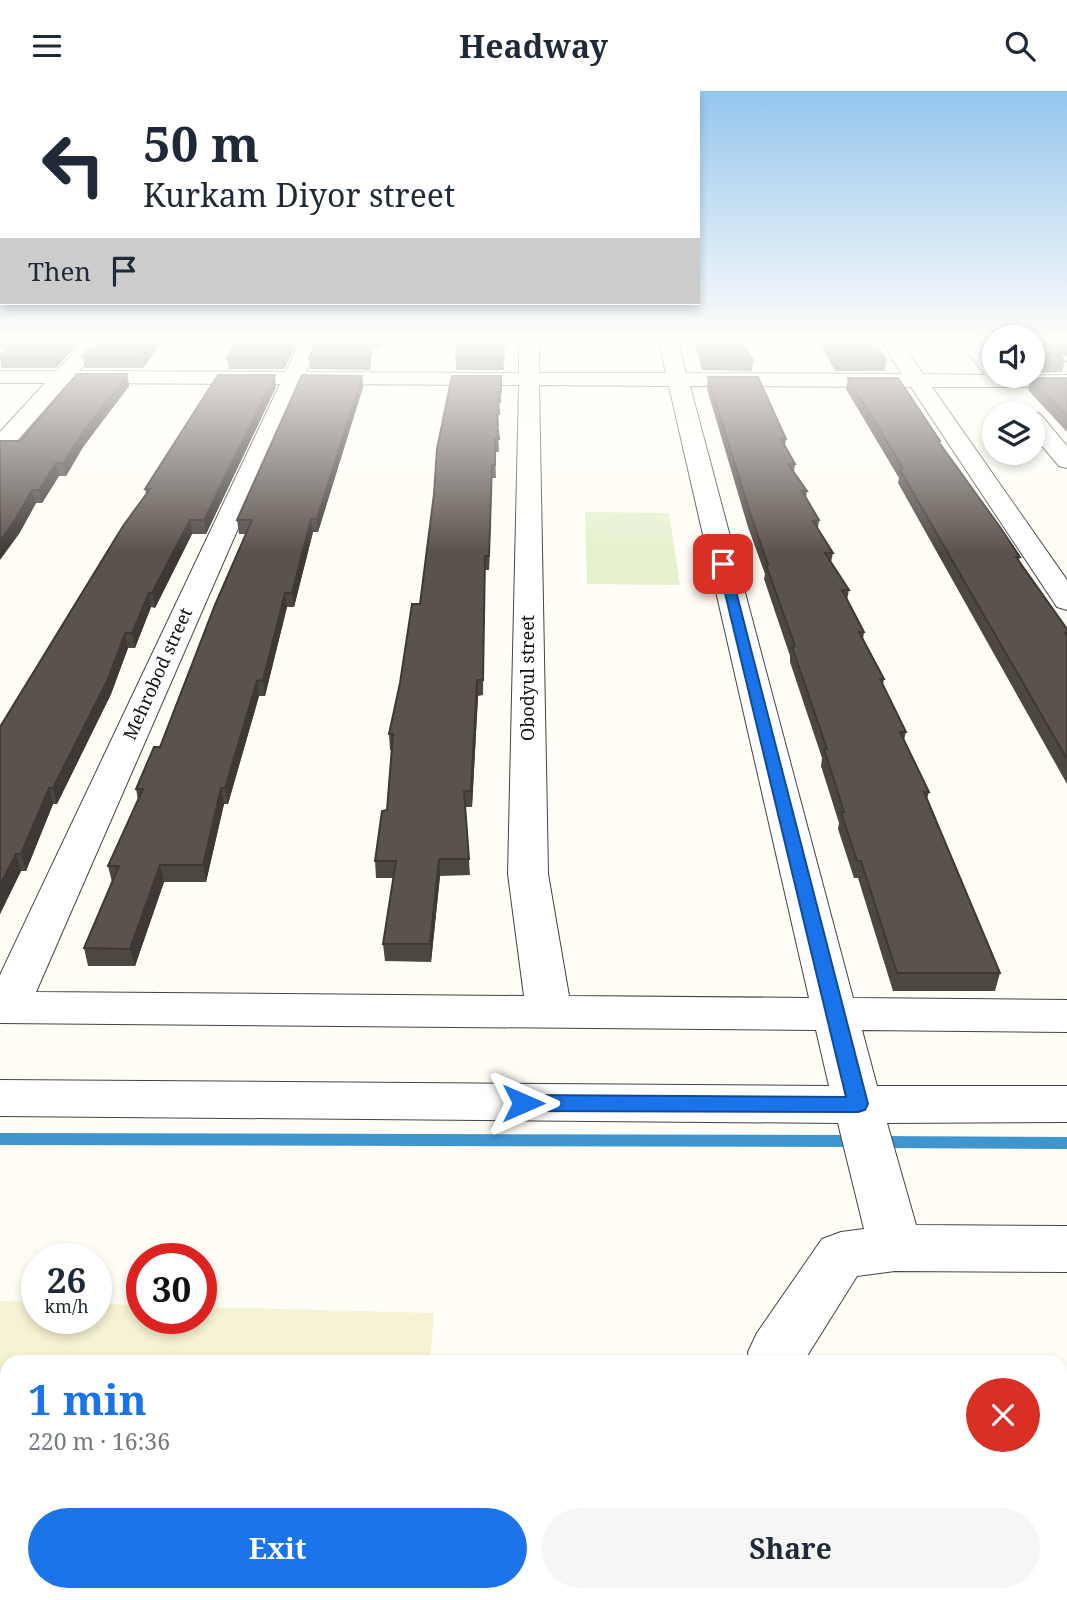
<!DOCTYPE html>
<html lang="en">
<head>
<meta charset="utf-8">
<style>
  :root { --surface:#fff; --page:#f6f6f7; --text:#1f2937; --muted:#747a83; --accent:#1a73e8 }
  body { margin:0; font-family:"Noto Serif",serif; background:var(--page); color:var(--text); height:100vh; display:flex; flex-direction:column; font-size:26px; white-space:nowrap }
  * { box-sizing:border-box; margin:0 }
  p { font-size:23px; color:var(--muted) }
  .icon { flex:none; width:38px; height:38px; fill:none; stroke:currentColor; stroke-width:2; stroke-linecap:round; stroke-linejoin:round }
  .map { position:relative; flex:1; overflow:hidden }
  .sheet { position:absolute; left:0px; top:1264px; width:1068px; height:247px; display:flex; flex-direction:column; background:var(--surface); border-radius:21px 21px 0 0; box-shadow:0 4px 10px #0003 }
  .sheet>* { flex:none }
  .guide { position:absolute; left:0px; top:0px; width:700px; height:214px; box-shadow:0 4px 10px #0003; background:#fff; color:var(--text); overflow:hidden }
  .tools { position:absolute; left:982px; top:234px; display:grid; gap:14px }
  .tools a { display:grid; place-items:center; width:63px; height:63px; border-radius:50%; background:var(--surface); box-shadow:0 4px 10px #0003; font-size:35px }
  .speed { position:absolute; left:21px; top:1152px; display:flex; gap:14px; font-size:35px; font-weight:700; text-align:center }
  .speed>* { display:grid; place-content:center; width:91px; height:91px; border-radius:50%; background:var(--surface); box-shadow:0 4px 10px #0003; line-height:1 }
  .speed small { font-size:18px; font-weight:400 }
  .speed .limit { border:10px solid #d22; background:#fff; color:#111 }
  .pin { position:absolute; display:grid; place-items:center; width:60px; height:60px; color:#fff; margin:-30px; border-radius:14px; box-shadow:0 4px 10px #0006 }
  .me { position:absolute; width:77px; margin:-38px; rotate:90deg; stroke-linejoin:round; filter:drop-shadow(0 0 5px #0008) }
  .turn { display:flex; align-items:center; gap:24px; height:147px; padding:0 28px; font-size:32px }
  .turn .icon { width:91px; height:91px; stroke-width:2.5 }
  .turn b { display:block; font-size:49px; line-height:60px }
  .then { display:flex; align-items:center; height:66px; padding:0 28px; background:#0003; gap:14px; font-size:26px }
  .round { display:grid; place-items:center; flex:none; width:74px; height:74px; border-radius:37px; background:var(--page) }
  .summary { display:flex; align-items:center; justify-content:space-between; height:119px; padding:0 28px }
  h1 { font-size:42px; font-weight:700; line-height:52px; color:var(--accent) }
  .primary-button { display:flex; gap:14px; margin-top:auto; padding:14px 28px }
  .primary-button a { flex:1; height:80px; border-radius:42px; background:var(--accent); color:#fff; font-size:28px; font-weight:700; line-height:80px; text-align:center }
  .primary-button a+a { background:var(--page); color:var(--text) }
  header { display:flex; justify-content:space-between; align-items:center; height:91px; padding:0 28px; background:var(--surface); font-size:32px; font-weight:700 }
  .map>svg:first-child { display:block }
  .farmland { fill:#f6f3d4 }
  .pitch { fill:#e6f2cf }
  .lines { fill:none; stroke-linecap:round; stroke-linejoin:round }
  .stream { fill:#3f96cf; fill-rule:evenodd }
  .minor-casing { stroke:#444; stroke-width:2 }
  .minor { fill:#fff; fill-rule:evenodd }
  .wall { fill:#4d4742 }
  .shaded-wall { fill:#3f3936 }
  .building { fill:#5a524d; stroke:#3f3936; stroke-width:2 }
  .route { fill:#1a73e8; stroke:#114b97; stroke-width:2 }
  .labels { text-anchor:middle; stroke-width:7; stroke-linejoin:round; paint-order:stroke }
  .street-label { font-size:18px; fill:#111; stroke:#fff }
</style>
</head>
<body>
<header><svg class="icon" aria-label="menu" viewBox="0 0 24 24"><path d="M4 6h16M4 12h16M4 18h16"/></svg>Headway<svg class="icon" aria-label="search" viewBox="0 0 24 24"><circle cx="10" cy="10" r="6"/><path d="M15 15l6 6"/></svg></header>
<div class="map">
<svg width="1067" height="1509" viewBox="0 0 1067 1509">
  <rect width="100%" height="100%" fill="#fffdf5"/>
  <path class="farmland" d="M0,1210L37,1211V1227H96V1213L142,1214V1227H201V1216L434,1222L430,1270H7V1503H413V1509H0Z"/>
  <path class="pitch" d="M585,421L669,422L680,494L587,493Z"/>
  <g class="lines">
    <path class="stream" d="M0,1042L857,1044L863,1046L865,1050L863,1054L857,1056L0,1054Z
      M878,1045L1067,1046V1058L878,1057L872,1055L870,1051L872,1047Z"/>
    <defs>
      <path id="minor" d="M84,250H104L79,280L286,281L300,250H319L306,281L519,282V250H539V282H666L659,250H678L686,282L902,283L881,250H900L923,283L985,284L959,250H979L994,268V285L1067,284V296H932L1067,489V519L1057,516L911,296L690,295L853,907L1067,909V941L862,939L877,995H1067V1031L887,1032L916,1134L1067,1135V1181L895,1180L857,1185L807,1265V1270H749L748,1261L757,1242L822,1148L841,1141L864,1138L838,1032L0,1025V989L829,995L816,939L0,932V884L280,293L68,292L8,360L0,362V341L45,292H0V280H57ZM301,293L519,294L508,783L524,905L36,901ZM539,294L669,295L809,907L569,905L548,783Z
        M1032,321L1040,323L1067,355V377L1059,375L1032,343V324H1024Z
        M777,1503H845L846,1509H778Z"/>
    </defs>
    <use href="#minor" class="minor-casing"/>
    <use href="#minor" class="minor"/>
  </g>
  <path class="wall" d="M0,250H80L56,277H1L0,265L6,258H0Z
    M96,250H162L143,277H85L82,266Z
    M237,250H298L284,278H229L227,267Z
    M316,250H381L380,258H372L370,279L310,278L309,268Z
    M458,250H507V258H503L504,279H456V268Z
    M694,250H745V256L753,269L752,280L702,279Z
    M819,250H873L886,269L885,280H835Z
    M985,250H994V260Z
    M1032,250H1067V265H1060L1065,270L1062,281L1032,282Z
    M127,283L129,295L83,356L66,385H59L42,412H36L19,443L20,350Z
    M362,285L363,296L318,441H313L294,516H287L265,605H259L228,713H224L206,791H164L135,875H88L84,857L112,791L108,775L138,709L136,698L160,656L246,443H239L237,429Z
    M501,285V312H498L499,335H498L499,361H495L496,387H492L489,479H485L483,604L478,605L472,716H465L470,784L440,785L431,871L385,870L383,853L394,787H376L375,770L387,719L392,659H390L389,643L420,513Z
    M708,286L786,348L785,355L795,373L794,382L807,400L806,407L819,429L818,437L833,462L831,471L849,499L847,509L864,541L863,549L884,588L883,594L906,641L904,649L929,701L927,708L1000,882L995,900H893L858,787H854L838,738L839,732L821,675L822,667L790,571V565L764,488L765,483L748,436L707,298Z
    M848,287L940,350L939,352L1020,466L1019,469L1067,538V693L898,392L899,387L846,298Z
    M1031,287H1067V341L1028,299Z
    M276,296L206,443H192L155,517L151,516L135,557H128L111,603L57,713H53L26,780H21L0,823V636L146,403L145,398Z
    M940,1503H1047L1048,1509H941Z"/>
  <path class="shaded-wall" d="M68,250H80L56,277L53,266Z
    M152,250H162L143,277L141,266Z
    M292,250H298L284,278L283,268Z
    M372,250V258L370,279V268Z
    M127,283L129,295L83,356L66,385L63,372L81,344Z
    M275,284L276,296L206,443L204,429Z
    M362,285L363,296L318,441L317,428Z
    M56,372L59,385L42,412L39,399Z
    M492,374V387L489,479V465Z
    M32,399L36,412L19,443L0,469V450Z
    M311,428L313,441L294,516L292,502Z
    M190,429L192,443L155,517L152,502Z
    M149,502L151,516L135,557L132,542Z
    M285,502L287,516L265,605L263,589Z
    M125,542L128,557L111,603L57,713L53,697Z
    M477,589L478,605L472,716L471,700Z
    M257,590L259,605L228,713L225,697Z
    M49,697L53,713L26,780L21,763Z
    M221,697L224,713L206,791L203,774Z
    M16,763L21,780L0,823V794Z
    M439,768L440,785L431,871L430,853Z
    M160,774L164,791L135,875L130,858Z"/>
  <path class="building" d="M14,250H68L53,266H0V265Z
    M96,250H152L141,266H82Z
    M237,250H292L283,268L227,267Z
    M316,250H371L370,268H309Z
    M458,250H502L504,268H456Z
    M698,250H741L753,269H703Z
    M826,250H873L886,269H837Z
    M1032,250H1067V254H1048L1065,270L1032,271Z
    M77,283H127L81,344L63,372H56L39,399H32L15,429L0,450V350H20Z
    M218,284H275L204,429H190L152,502H149L132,542H125L108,588L53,697H49L21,763H16L0,794V636L123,435L150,398H145Z
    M302,284L362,285L317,428H311L292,502H285L263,589L257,590L225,697H221L203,774H160L130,858L84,857L119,775H108L143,698H136L154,656H160L215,514L252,429H237Z
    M452,285H501V301H498L499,323H496L499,348H495V374H492L489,465H485L483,589H477L471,700H464L469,768H439L430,853H383L396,770H375L382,720L387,719L393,643H389L400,592L412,513H420L434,403L437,358Z
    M708,286H758L786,348H781L795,373H788L807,400H802L819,429L813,430L833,462H825L849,499H842L864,541H859L884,588H880L906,641H900L929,701H924L1000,882H897L861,770H857L841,721H844L824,658H827L792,556L795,555L766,474H768L750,422Z
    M848,287H898L940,350H938L1000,436L1020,466H1016L1067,538V542H1065L1067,545V668L900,379L903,377Z
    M1031,287H1067V325Z
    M951,1503H1047L1048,1509H952Z"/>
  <linearGradient id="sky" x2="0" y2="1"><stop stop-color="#95c6ee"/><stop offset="0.54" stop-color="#fffefa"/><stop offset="1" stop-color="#fffefa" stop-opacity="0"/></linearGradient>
  <rect width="1067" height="462" fill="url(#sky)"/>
  <path class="route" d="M723,470L729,473L868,1013L865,1019L858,1021L523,1020L516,1017L513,1012L516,1007L523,1004L846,1006L718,473Z"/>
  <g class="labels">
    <g class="street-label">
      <text transform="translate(158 583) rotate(-66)" y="6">Mehrobod street</text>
      <text transform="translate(528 587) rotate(-90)" y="6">Obodyul street</text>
    </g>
  </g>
</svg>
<div class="tools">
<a><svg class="icon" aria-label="sound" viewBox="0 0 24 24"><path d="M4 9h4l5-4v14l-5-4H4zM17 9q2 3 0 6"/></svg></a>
<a><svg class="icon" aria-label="layers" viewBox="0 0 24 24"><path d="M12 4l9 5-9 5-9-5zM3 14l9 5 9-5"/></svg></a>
</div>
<div class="speed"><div>26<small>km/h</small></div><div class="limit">30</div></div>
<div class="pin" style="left:723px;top:473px;background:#d93025"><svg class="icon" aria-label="arrive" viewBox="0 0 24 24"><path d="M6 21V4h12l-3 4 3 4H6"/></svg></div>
<svg class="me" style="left:523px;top:1012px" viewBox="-20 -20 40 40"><path d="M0-17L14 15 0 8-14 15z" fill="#1a73e8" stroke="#fff" stroke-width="4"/></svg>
<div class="guide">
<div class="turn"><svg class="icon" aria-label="left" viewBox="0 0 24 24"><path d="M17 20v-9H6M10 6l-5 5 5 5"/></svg><div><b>50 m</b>Kurkam Diyor street</div></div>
<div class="then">Then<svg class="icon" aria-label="arrive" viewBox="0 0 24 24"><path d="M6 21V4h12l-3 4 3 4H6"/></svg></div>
</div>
<section class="sheet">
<div class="summary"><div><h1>1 min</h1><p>220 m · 16:36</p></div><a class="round" style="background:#d93025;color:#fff"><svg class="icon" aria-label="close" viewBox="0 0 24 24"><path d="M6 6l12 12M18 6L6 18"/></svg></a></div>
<div class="primary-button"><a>Exit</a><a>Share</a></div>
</section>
</div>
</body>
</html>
